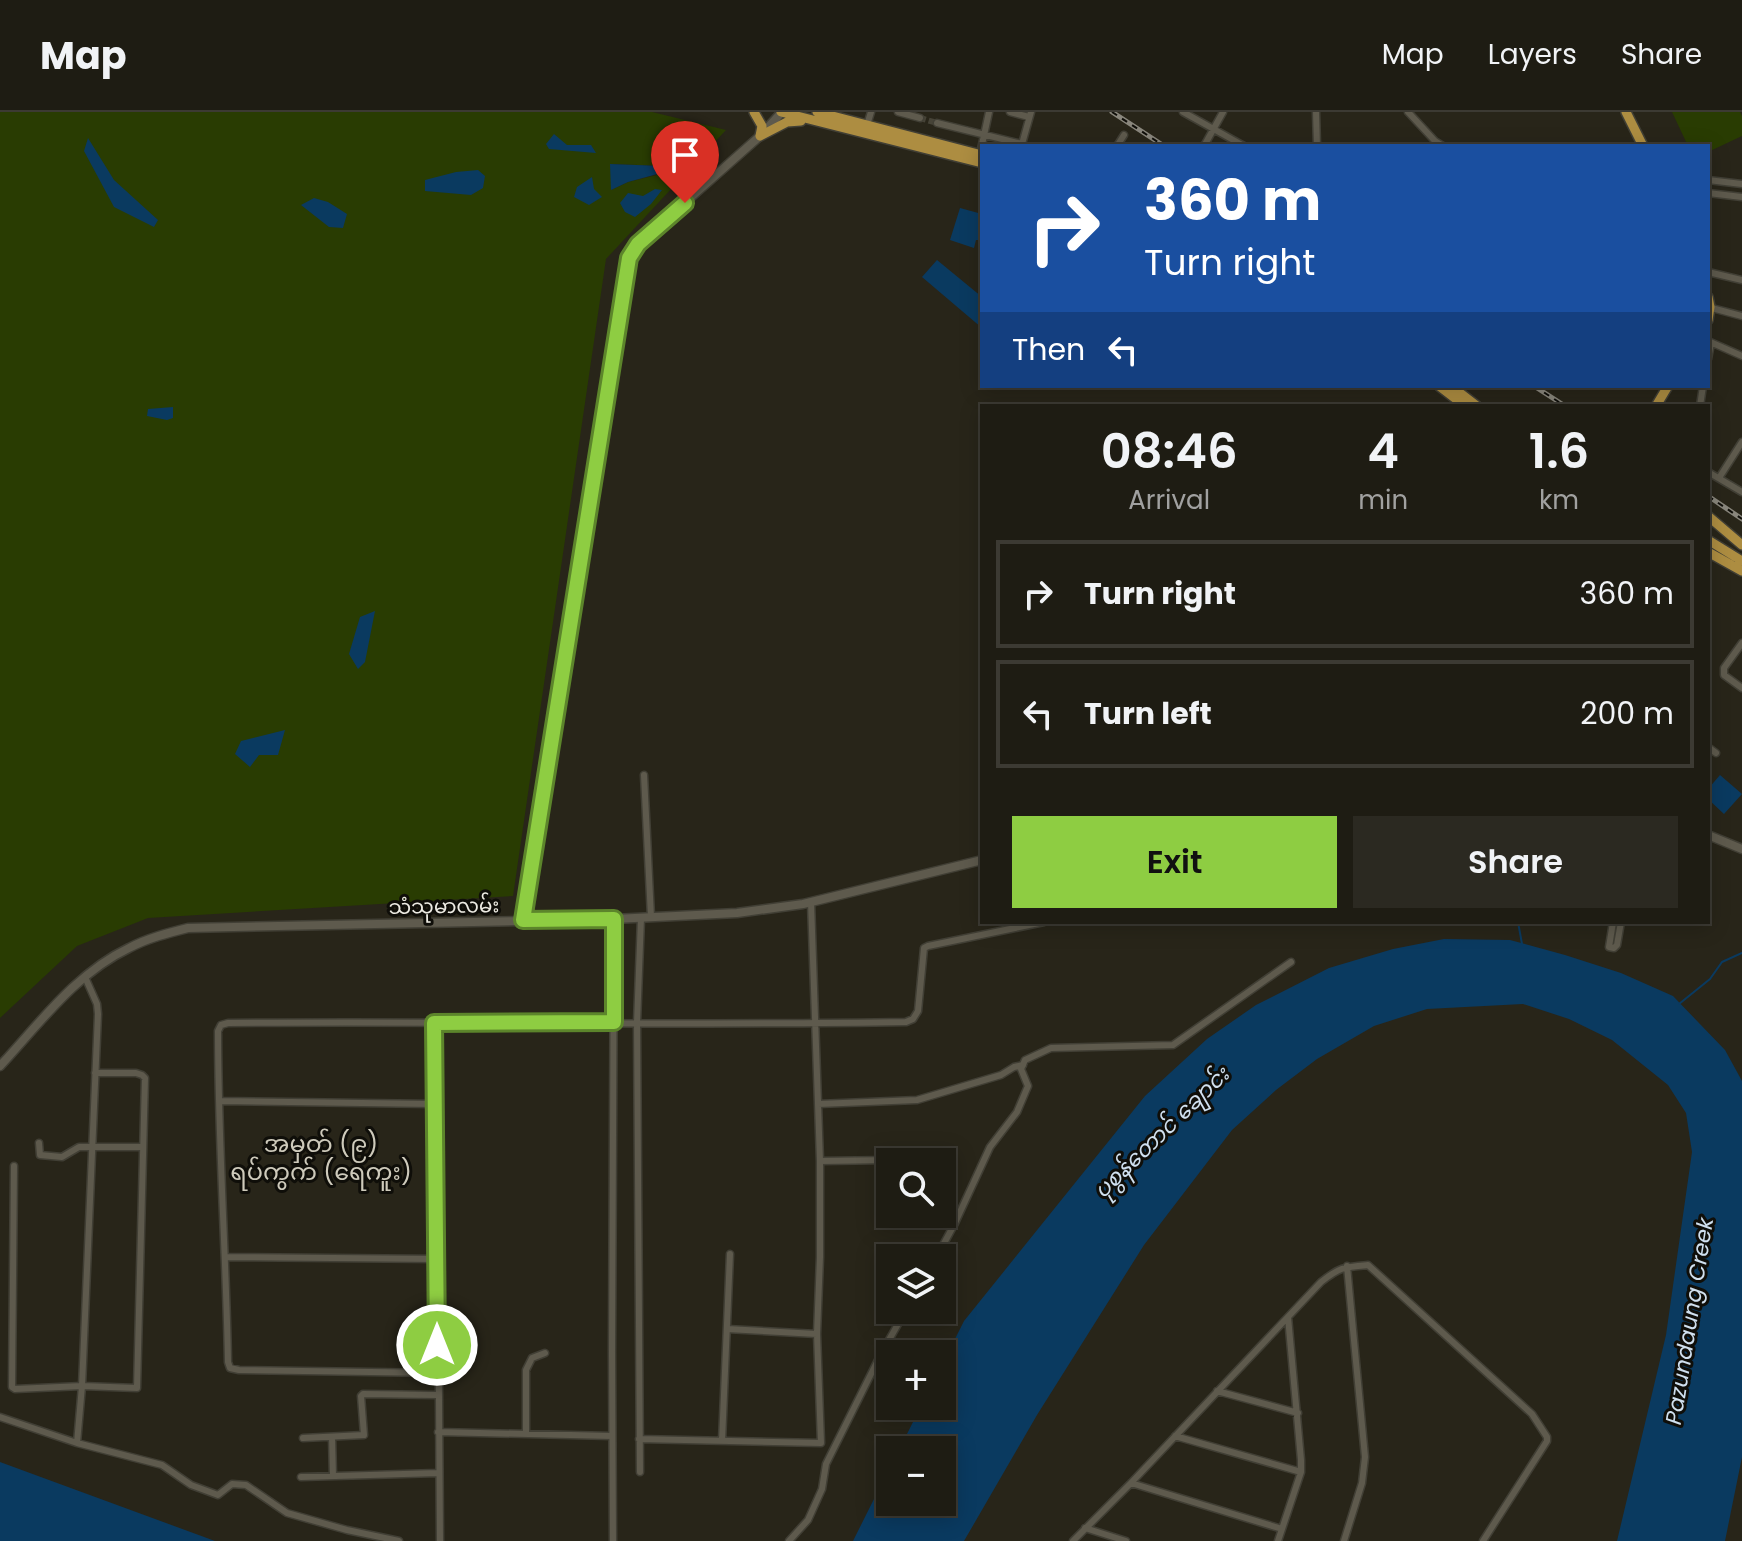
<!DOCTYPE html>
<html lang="en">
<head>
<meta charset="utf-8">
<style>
  :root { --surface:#1e1c13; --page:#2b2921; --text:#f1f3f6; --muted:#a1a1a0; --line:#3c3a33; --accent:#8ecd42 }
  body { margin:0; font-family:Poppins,"Noto Sans Myanmar",sans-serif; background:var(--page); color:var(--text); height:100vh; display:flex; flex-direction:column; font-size:30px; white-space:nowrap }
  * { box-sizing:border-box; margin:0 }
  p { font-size:26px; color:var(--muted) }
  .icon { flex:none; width:44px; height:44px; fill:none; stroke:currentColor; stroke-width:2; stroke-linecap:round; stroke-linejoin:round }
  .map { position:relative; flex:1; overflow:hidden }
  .drawer { position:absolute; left:980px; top:292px; width:730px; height:520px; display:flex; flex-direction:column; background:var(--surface); border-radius:0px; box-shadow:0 4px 20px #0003,0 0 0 2px var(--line) }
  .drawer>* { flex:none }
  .top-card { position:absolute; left:980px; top:32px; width:730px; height:244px; border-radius:0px; box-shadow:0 4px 20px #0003,0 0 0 2px var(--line); background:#1a4fa0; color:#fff; overflow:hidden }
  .controls { position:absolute; left:876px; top:1036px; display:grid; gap:16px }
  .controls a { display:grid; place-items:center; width:80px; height:80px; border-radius:0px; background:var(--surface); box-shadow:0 4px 20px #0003,0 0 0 2px var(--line); font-size:40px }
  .pin { position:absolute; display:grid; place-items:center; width:68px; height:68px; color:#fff; margin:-82px -34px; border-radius:50% 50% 50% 0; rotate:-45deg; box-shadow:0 0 8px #0007 }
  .pin .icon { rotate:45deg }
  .me { position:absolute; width:88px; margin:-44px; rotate:0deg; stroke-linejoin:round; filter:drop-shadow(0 0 6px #0008) }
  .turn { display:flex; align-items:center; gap:28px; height:168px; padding:0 32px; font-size:36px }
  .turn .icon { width:104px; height:104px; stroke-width:2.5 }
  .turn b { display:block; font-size:56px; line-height:68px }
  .then { display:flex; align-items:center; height:76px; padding:0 32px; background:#0003; gap:16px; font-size:30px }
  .eta { display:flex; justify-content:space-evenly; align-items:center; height:136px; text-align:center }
  .eta b { font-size:48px; font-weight:600; line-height:56px }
  .button { display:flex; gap:16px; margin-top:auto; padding:16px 32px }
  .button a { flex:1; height:92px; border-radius:0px; background:var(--accent); color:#111; font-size:32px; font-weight:600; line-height:92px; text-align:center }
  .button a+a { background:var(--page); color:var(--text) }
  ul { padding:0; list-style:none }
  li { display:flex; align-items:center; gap:24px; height:108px; margin:0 16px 12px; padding:0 16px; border:4px solid var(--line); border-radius:0px }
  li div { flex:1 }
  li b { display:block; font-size:30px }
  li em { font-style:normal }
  header { display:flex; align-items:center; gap:48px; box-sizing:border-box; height:112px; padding:0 40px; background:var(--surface); border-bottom:2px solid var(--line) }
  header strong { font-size:38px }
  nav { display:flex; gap:44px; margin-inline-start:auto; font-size:28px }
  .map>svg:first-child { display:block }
  .green { fill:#293c02; fill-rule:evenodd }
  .water { fill:#0a3a60 }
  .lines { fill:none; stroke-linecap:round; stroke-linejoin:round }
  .stream { stroke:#0a3a60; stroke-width:2 }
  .street-tunnel { stroke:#464337; stroke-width:6; stroke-dasharray:6 3; stroke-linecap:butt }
  .street-casing { stroke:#413f35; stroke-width:9 }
  .secondary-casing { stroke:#413f35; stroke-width:11 }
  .primary-casing { stroke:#413f35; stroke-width:12 }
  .street { stroke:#5e5a4d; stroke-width:6 }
  .secondary { stroke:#5e5a4d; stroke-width:8 }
  .primary { stroke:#ad8d41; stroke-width:9 }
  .rail-casing { stroke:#89867c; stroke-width:5 }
  .rail { stroke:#0f0e09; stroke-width:2; stroke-dasharray:6; stroke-linecap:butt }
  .route-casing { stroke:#5c852b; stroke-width:20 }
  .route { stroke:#8ecd42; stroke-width:14 }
  .labels { text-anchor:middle; stroke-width:6; stroke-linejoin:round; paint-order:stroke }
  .street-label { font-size:20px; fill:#edebe3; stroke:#0f0e09 }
  .water-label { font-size:22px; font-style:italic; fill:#d0e0ef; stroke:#0f0e09 }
  .quarter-label { font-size:24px; fill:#cecabb; stroke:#0f0e09 }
</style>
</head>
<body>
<header>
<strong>Map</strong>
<nav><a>Map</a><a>Layers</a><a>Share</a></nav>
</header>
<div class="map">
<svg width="1742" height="1429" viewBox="0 0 1742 1429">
  <rect width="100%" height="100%" fill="#282519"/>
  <path class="green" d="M0,0H652L726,18L606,147L513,784L148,806L77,834L0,906ZM611,52L662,54L661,62L628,70L611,78Z
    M1672,0H1740L1742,4V24L1708,40V34H1688Z"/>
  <path class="water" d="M554,22L567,33H591L596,41L549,37L546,32Z
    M88,26L114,68L158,108L154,115L114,95L84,39Z
    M610,52L663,54L661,61L628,70L611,78Z
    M478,58L485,64L483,76L471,83L425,79V68L456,60Z
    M592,65L594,77L602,85L589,93L574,85L577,75Z
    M655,77L662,78L651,92L635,105L625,100L620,91L628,81L643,84Z
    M314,86L328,90L347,102L343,116L329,115L301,93Z
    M960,96L982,102V128H976L974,136L950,128Z
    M937,148L982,185V216L922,165Z
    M173,295V306L167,308L147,304L148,297Z
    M375,499L365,550L358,557L349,542L360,505Z
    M285,618L278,643H259L250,655L235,642L241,629Z
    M1720,663L1742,682L1724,702L1708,687V677Z
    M1444,827L1510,828L1565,843L1621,861L1673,884L1725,938L1742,969V1345L1725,1429H1617L1666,1223L1692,1040L1686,1001L1668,973L1612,928L1569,907L1523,892L1427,897L1374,914L1317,947L1276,978L1232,1018L1144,1133L1037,1303L964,1429H853L890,1355V1390H942V1338H899L921,1294H942V1253L964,1209L1145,984L1207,927L1256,893L1329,856L1393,837Z
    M0,1350L215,1429H0Z"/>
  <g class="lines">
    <path class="stream" d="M1518,810L1522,832
      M1679,892L1710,867L1722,850L1742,841"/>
    <path class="street-tunnel" d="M920,6L937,11"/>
    <defs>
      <path id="street" d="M898,0L920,6
        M1010,0L1029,5
        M1183,0L1244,34
        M1316,0L1317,34
        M1408,0L1435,29L1443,34
        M937,11L1022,32L1031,0
        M867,13L871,0
        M1117,34L1124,23
        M1204,34L1223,0
        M980,42L989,0
        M1708,68L1742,72
        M1708,81L1742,85
        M1708,160L1742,168
        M1708,195L1742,204
        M1708,229L1742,244
        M1708,247L1711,231
        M1700,294L1703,274
        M1708,360L1742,380
        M1719,366L1742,330
        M1742,531L1724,556V563L1742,576
        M1708,635L1716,641
        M644,663L651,805
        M1609,835L1614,836L1617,833L1621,810
        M1609,835L1613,810
        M434,911V992L438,1147L440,1429
        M219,989L434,992
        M818,992L917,988L1001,963L1014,955L1023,953
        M39,1031L40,1043L62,1045L79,1035H142
        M820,1049L891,1048
        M14,1054L12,1275L15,1277L82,1274L137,1276L145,966L142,963L136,961H95
        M226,1145L438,1147
        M936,1146L955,1111L990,1035L1017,1000L1028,974L1021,957L1025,948L1051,936L1173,933L1291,850
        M727,1217L817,1222
        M437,1261L239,1258L230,1256L228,1250C226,1140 218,1029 218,919L221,913L228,911C454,909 680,914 906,910L913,907L918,899L924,836L928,834L1044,810
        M1217,1279L1298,1301
        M0,1305L77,1331L162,1353L191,1373L218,1383L232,1372L246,1373L287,1401L347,1418L399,1429
        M438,1320L612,1324
        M526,1322V1258L532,1246L545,1241
        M1175,1324L1301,1360
        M332,1325L333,1364
        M303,1326L364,1323L361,1284L363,1282L438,1283
        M639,1327L821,1331L817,1222L820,1145V1049L811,790
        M722,1329L730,1142
        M77,1331L82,1274L98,902L97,892L85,865
        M640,1360L637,911L641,806
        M301,1365L438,1361
        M1131,1371L1282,1417
        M1085,1416L1126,1429
        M613,1429L612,1241L614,807
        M789,1429L808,1408L822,1377L826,1352L881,1242L906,1198
        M1073,1429L1131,1371L1321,1170C1340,1155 1344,1155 1368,1153L1532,1302L1547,1325V1329L1483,1429
        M1278,1429L1301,1360V1348L1288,1205
        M1344,1429L1362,1371L1365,1345L1347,1154"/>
      <path id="secondary" d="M1708,723L1742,737
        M523,808L629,146L638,132L760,24L782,0
        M0,954C39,912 76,861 129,836C148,826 168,821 188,816L614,807L737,801L803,792L982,748"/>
      <path id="primary" d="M754,0L762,14L760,24
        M781,0L982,51
        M817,0L982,43
        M1626,0L1643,34
        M760,24L787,10L801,9
        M1708,185L1710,195L1708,208
        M1439,274L1465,294
        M1451,274L1477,294
        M1656,294L1668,274
        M1708,404L1742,433
        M1708,428L1742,449
        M1708,440L1742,459"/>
    </defs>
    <use href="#street" class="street-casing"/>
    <use href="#secondary" class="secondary-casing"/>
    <use href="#primary" class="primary-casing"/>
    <use href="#street" class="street"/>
    <use href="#secondary" class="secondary"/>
    <use href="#primary" class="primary"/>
    <defs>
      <path id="rail" d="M1112,0L1164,34
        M1534,274L1565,294
        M1708,384L1742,407"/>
    </defs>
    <use href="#rail" class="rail-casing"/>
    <use href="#rail" class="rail"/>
  </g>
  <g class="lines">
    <defs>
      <path id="route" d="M437,1233L434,911L614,910V807L523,808L629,146L638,132L685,91"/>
    </defs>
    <use href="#route" class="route-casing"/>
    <use href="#route" class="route"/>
  </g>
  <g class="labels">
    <g class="street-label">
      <text transform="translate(444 794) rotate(-1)" y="7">သံသုမာလမ်း</text>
    </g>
    <g class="water-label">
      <text transform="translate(1161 1020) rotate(-44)" y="8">ပုစွန်တောင် ချောင်း</text>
      <text transform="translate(1689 1209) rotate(-81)" y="8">Pazundaung Creek</text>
    </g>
    <g class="quarter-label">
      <text x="321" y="1040">အမှတ် (၉)<tspan x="321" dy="28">ရပ်ကွက် (ရေကူး)</tspan></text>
    </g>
  </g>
</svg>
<div class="controls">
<a><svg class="icon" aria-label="search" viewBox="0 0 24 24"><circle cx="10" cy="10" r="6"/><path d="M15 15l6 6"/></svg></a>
<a><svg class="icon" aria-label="layers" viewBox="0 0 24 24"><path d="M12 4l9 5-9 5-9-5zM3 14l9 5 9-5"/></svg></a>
<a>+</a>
<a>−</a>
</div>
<div class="pin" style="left:685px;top:91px;background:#d93025"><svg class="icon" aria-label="arrive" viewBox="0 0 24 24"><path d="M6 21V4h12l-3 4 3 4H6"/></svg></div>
<svg class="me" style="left:437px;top:1233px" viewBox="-20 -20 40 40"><circle r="17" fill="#8ecd42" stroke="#fff" stroke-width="3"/><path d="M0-11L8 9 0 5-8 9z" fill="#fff"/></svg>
<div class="top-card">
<div class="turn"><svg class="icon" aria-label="right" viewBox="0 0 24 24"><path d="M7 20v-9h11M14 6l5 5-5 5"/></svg><div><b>360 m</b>Turn right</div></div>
<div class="then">Then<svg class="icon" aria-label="left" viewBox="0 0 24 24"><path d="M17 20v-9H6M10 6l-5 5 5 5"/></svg></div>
</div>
<section class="drawer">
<div class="eta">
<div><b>08:46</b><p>Arrival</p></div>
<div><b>4</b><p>min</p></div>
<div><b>1.6</b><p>km</p></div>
</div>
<ul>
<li><svg class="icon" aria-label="right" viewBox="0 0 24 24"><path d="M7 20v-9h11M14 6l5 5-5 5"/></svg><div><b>Turn right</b></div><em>360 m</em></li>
<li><svg class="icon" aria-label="left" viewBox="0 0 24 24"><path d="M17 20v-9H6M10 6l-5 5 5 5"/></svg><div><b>Turn left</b></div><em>200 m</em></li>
</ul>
<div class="button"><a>Exit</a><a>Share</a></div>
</section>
</div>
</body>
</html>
